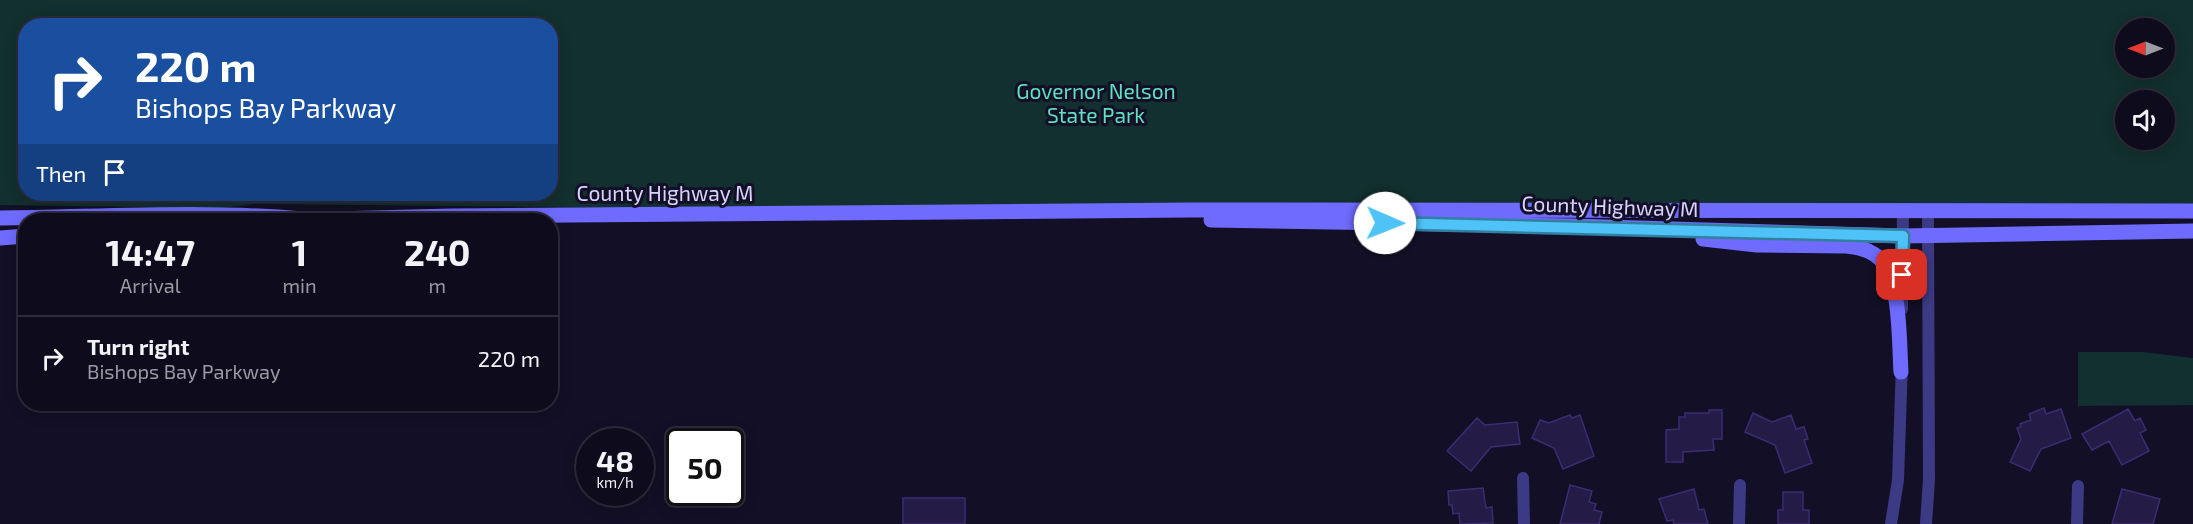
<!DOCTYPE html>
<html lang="en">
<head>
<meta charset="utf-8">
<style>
  :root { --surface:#0e0b1c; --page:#1c1929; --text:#f1f3f6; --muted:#9b9ba3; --line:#2e2b3b }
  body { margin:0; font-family:"Exo 2",sans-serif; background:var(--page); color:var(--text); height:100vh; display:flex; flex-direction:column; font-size:22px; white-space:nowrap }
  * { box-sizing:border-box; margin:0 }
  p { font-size:20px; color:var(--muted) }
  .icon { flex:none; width:33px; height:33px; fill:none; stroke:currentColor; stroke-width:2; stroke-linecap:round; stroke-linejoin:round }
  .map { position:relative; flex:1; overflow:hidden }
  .panel { position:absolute; left:18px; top:213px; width:540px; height:198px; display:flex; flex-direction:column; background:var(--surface); border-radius:24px; box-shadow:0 3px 15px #0003,0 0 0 2px var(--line) }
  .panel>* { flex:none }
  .top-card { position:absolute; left:18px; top:18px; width:540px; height:183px; border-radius:24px; box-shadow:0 3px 15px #0003,0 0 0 2px var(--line); background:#1a4fa0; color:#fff; overflow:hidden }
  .needle { width:39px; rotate:270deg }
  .tools { position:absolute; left:2115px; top:18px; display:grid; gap:12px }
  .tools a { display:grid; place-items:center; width:60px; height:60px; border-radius:50%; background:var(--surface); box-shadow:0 3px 15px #0003,0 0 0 2px var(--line); font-size:30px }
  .speed { position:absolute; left:576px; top:428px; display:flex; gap:12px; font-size:30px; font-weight:700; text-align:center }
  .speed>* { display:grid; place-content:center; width:78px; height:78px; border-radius:50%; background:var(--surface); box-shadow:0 3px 15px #0003,0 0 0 2px var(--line); line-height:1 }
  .speed small { font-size:15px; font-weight:400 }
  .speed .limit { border:3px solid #111; border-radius:9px; background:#fff; color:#111 }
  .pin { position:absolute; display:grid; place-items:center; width:51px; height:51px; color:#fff; margin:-26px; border-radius:12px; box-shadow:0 3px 9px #0006 }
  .me { position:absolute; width:66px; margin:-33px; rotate:91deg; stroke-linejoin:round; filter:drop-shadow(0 0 4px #0008) }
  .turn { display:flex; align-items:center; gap:21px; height:126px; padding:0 18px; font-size:27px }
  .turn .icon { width:78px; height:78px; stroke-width:2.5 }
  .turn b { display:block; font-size:42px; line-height:51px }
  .then { display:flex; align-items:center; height:57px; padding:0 18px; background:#0003; gap:12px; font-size:22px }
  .eta { display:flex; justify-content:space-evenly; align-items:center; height:102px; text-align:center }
  .eta b { font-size:36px; font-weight:700; line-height:42px }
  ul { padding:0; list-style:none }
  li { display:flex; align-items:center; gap:18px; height:84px; padding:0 18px; border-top:2px solid var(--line) }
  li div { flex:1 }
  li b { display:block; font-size:22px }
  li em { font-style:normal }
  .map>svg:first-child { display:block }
  .green { fill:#12302f; fill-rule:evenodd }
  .building { fill:#241b47; stroke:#3b2d73; stroke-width:1.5 }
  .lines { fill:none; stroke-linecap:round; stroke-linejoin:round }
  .minor { stroke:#3d3a85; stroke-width:12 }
  .secondary { stroke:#6f6bff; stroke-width:15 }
  .route-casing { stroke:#337fa1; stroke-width:15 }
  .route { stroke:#4fc3f7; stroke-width:10 }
  .labels { text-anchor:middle; stroke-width:6; stroke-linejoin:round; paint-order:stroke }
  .park-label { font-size:21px; fill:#5fe0c0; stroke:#130f26 }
  .street-label { font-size:21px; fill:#d9d4ff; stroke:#130f26 }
</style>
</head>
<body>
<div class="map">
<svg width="2193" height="524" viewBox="0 0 2193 524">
  <rect width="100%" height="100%" fill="#130f26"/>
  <path class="green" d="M0,0H2193V207H559L255,204L222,208L0,205ZM26,26H550V194H26ZM2126,28H2164V68H2126ZM2126,100H2164V140H2126Z
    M2078,352H2142L2193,358V405L2078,406Z"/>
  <path class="building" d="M2044,408L2046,414L2061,409L2071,438L2041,449L2030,471L2010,462L2021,439L2017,428L2021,427L2020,424L2031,420L2029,414Z
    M2128,409L2135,421L2140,418L2146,430L2140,433L2149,451L2122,465L2109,441L2092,450L2082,434Z
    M1709,410H1722V439H1713L1714,450L1683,452V462H1666V430L1679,429V417H1685V413H1709Z
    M1753,413L1772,422L1791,415L1796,429L1804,427L1808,439L1804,440L1812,463L1785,473L1775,445L1745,432Z
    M1570,415L1572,418L1580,415L1594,456L1563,469L1554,448L1532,438L1540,420L1549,423Z
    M1477,418L1485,425L1517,422L1520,444L1491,447L1471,471L1447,451Z
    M1570,485L1592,491L1589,502L1596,504L1594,510L1602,512L1599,524H1560Z
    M1483,488L1486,508L1492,507L1493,523L1460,524L1459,513L1453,514L1452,505H1449L1448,491Z
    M1694,489L1699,510L1704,509L1708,524H1674L1673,520L1667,521L1659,499Z
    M2122,489L2160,499L2153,524H2112Z
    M1783,492H1803V510H1809V524H1778V510H1783Z
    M903,498H965V524H903Z"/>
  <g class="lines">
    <path class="minor" d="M1902,309L1903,211
      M1523,478L1524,524
      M1739,524L1740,485
      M1891,524L1898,480L1902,363
      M1926,524L1929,479L1928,211
      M2077,524L2078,486"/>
    <path class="secondary" d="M0,218C100,217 202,210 302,219
      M294,220L452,216L1190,210L2193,211
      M1211,220L1572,226L1903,236L2193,231
      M0,238L26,236
      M1703,239L1757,245L1846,246C1858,247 1871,250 1880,259C1901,280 1899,343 1901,372"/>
  </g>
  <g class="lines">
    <defs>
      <path id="route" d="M1385,223L1903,236L1902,275"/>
    </defs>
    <use href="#route" class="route-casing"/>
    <use href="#route" class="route"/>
  </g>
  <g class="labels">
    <g class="park-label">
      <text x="1096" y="99">Governor Nelson<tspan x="1096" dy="24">State Park</tspan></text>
    </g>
    <g class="street-label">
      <text x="665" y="201">County Highway M</text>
      <text transform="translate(1610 207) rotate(2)" y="7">County Highway M</text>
    </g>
  </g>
</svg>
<div class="tools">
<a><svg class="needle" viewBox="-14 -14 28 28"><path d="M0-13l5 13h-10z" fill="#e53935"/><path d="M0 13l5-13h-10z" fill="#9b9ba3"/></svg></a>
<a><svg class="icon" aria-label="sound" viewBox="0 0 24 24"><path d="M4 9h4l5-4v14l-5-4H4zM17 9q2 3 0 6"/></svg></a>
</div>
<div class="speed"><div>48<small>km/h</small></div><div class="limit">50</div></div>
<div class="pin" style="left:1902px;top:275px;background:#d93025"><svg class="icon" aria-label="arrive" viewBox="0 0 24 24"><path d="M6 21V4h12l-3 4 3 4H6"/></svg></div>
<svg class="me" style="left:1385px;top:223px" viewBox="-20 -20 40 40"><circle r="19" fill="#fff"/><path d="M0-13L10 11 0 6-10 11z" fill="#4fc3f7"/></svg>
<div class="top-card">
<div class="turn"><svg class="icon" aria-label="right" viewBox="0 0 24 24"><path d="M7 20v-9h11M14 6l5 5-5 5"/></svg><div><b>220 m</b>Bishops Bay Parkway</div></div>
<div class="then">Then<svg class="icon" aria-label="arrive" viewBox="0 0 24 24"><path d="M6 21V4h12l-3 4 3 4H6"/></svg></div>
</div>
<section class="panel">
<div class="eta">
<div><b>14:47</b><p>Arrival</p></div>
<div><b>1</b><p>min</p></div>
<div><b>240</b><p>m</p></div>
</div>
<ul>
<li><svg class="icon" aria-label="right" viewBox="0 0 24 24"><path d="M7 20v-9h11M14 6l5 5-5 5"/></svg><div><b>Turn right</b><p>Bishops Bay Parkway</p></div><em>220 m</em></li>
</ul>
</section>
</div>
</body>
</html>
